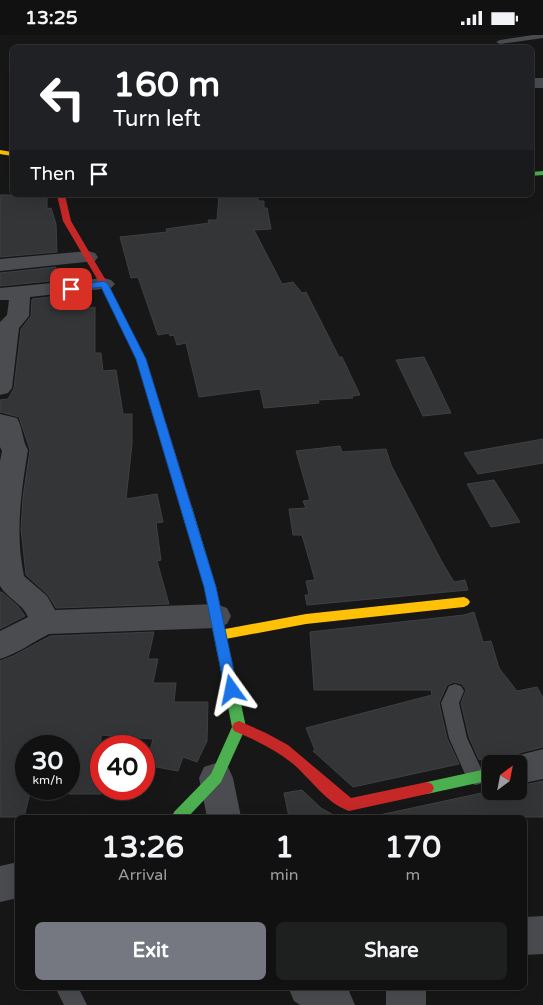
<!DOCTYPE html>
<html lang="en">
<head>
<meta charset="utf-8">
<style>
  :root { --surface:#111; --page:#1e1f1f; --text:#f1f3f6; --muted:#9c9d9f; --line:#303131; --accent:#757880 }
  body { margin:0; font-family:"Varela Round",sans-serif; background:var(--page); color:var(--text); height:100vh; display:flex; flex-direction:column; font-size:19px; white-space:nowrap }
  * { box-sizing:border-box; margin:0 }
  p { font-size:16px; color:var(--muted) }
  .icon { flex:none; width:28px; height:28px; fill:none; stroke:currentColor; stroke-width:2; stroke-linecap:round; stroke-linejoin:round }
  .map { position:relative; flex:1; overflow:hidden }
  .panel { position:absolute; left:15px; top:780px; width:512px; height:175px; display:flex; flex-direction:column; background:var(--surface); border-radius:8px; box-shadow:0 5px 20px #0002,0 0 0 1px var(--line) }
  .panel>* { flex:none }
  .banner { position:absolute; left:10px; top:10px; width:524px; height:152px; border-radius:8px; box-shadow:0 5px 20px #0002,0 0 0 1px var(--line); background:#202124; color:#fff; overflow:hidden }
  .needle { width:32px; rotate:32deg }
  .tools { position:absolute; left:482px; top:720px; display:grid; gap:10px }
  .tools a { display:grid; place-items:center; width:45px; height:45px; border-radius:8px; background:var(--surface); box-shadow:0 5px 20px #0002,0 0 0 1px var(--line); font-size:25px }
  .speed { position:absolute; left:15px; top:700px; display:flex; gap:10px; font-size:25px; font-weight:700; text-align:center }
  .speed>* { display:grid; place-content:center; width:65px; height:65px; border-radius:50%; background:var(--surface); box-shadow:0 5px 20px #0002,0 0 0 1px var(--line); line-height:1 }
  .speed small { font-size:12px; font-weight:400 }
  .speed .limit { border:8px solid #d22; background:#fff; color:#111 }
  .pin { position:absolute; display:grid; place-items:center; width:42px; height:42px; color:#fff; margin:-21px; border-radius:10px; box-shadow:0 2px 8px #0006 }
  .me { position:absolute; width:55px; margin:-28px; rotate:348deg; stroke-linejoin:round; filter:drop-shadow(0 0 4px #0008) }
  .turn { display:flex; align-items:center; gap:18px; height:105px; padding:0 20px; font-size:22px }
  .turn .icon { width:65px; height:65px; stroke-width:2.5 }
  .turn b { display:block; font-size:35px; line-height:42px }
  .then { display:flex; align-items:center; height:48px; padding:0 20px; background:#0003; gap:10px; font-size:19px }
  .eta { display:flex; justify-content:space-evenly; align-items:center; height:85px; text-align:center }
  .eta b { font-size:30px; font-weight:700; line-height:35px }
  .cta { display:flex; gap:10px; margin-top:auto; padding:10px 20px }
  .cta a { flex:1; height:58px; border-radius:8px; background:var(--accent); color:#fff; font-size:20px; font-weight:700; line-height:58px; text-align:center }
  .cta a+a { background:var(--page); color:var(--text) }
  .status { display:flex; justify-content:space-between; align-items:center; height:35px; padding:0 25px; background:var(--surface); direction:ltr }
  .status svg { height:14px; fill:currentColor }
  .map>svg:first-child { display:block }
  .building { fill:#343537; stroke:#3f4043 }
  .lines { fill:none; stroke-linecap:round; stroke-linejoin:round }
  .lane { fill:#4b4c50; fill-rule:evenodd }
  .street { fill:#4b4c50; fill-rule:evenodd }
  .fast { fill:#4caf50; fill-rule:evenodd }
  .slow { fill:#ffc107; fill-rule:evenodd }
  .jam { fill:#c62828; fill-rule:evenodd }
  .route { fill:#1a73e8; stroke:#114b97 }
</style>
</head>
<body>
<div class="status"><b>13:25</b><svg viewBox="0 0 49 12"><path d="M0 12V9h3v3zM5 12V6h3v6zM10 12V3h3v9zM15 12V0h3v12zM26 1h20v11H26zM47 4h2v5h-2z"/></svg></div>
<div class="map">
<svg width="543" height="970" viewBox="0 0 543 970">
  <rect width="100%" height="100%" fill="#171717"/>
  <path class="building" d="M0,160H47V174L51,173L56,189L57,217L0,222Z
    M219,160H258V166H264V173H267L271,194L254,195L282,249L293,247L302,258L306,257L339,322H342L360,360L352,361L353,363L318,365L319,368L264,373L260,354L199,362L186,308L177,310L174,300L170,301L169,298L158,300L138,242L131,243L120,202L167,197L166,194L209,188L208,185H217Z
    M56,232L55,242L80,239L81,243L0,251V238Z
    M84,258L88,273L95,272V318H101L103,336L116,335L123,379H132V409L126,464L157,459L163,487L156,488L161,525L157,526L169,569L56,573L48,560L26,540L21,494L23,462L30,415L19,382L0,377V365L8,364L14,353L21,294L31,281L32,264Z
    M424,322L451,378L423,381L396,325Z
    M543,404V428L478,439L464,418Z
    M340,411L342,417L386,414L391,430L442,527L454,547L465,545L468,555L307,570L305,560H309L306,546L315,545L302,500H293L289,474L306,473L303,466L310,465L296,416Z
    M494,445L520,487L491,492L467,449Z
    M0,557H2L18,571L25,581L0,594Z
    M474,577L483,607L491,606L499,633L517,656L537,652L543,663V712L507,721L503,727L491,722L479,725L469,702L461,668L466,655L462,649L454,647L447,650L439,668L447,703L459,729L353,752L313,716L315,715L306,693L432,660L431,655H314L310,597L464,580Z
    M154,597L148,624H158L153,648H176L174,667H208L207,706L197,727L183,722L178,736L146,730L153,704L101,700V759H69V711H26V754H31L24,782H0V626L13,621L50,601Z
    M543,746V782H370L491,756H519V751Z
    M302,755L321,773L337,782H289L284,758Z"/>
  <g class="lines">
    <path class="lane" d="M533,0H543V3L500,9L496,7L500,5Z
      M455,649L461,651L464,656L459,668L467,703L485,742L483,748L476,750L469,748L449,703L441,668L449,651Z
      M55,952H78L87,970H64Z"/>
    <path class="street" d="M531,43H543V53H531Z
      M88,216L95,218L98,222L95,226L0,236V224Z
      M104,243L111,245L115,249L111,253L30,262L29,281L19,293L12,353L8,358L0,360V287L7,280L9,265H0V253Z
      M0,379L17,383C23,393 22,405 28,415C21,457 15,499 24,541L47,561L55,575L216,569L227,573L231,581L227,589L216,593L49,599C33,607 17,619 0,624V596L28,582C23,569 7,563 0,551V426L2,416L0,412Z
      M543,714V744L519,749V729H504L507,723Z
      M216,728L228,732L233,743L241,782H207L199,743L204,732Z
      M18,827V863L0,867V831Z
      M543,881V919L525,920V882Z
      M288,952H344L349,956L355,970H300L294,966Z
      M386,952H426V970H386Z"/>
    <path class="fast" d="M543,136V140L531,141V137Z
      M186,468L192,472L216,552L246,692L221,747L188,782H172L174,777L211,739L232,692L204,552L180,472Z
      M491,733V745L427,759L422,757L420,753L422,749L427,747Z"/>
    <path class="slow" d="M0,115L12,117V121L0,119Z
      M464,562L468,564L470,567L468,570L464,572L306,589L220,605L216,603L214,600L216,597L220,595L306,579Z"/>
    <path class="jam" d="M57,160H65L71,186L108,249L146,324L192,472L190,475L186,476L180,472L136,324L100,249L63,186Z
      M239,686L266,698L288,710L351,763L427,747L432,749L434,753L432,757L427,759L349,776C326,768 311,744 292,728C275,714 255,705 234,696L232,692L234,688Z"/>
  </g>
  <path class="route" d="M104,246L108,249L146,324L216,552L238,655L236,659L232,661L227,659L225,655L204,552L136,324L101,252L71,256L66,254L71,251Z"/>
</svg>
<div class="tools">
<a><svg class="needle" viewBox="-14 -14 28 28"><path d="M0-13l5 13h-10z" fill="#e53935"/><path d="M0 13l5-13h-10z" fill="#9c9d9f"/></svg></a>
</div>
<div class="speed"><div>30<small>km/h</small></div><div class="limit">40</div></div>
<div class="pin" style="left:71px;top:254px;background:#d93025"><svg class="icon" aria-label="arrive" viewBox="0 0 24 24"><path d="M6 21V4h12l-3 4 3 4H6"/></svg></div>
<svg class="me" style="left:232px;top:655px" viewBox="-20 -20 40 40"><path d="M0-17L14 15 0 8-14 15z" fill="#1a73e8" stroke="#fff" stroke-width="4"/></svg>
<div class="banner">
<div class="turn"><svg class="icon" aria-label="left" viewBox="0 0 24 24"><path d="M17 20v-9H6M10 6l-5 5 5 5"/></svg><div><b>160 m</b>Turn left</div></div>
<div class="then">Then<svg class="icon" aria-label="arrive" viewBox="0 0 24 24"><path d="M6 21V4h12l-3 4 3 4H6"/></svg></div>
</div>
<section class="panel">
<div class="eta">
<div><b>13:26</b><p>Arrival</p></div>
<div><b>1</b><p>min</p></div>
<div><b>170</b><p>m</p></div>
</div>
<div class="cta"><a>Exit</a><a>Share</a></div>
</section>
</div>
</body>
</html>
